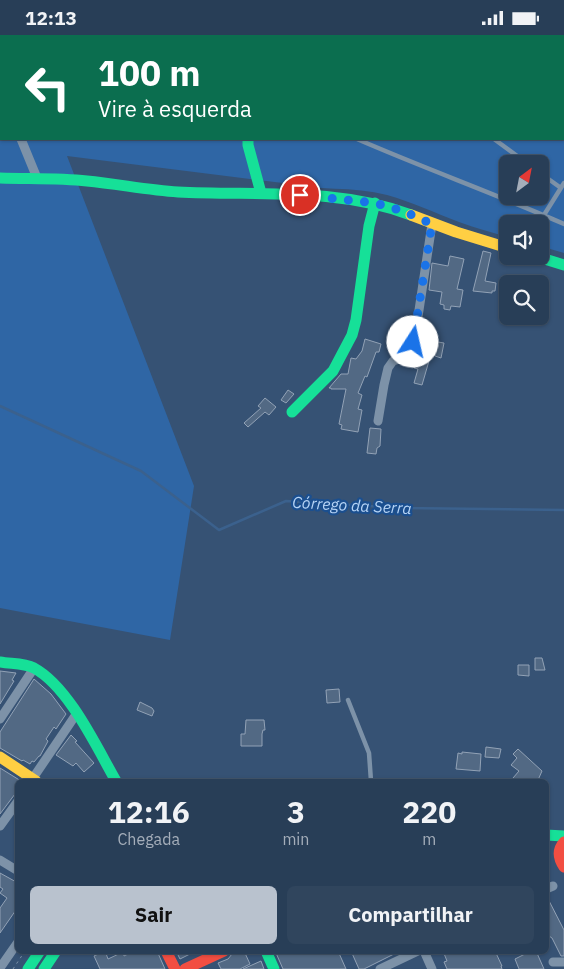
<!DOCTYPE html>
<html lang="pt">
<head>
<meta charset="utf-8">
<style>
  :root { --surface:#283e57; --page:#30455d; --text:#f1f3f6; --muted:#a5aeba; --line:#44576d; --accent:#b9c2ce }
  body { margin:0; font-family:"IBM Plex Sans",sans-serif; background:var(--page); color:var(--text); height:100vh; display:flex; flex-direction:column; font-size:19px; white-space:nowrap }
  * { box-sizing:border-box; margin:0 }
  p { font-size:16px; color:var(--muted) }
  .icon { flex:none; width:28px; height:28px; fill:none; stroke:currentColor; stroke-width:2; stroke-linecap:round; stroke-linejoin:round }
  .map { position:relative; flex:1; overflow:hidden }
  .details { position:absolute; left:15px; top:744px; width:534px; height:175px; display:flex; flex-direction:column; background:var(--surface); border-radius:8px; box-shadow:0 1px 4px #0004,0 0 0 1px var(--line) }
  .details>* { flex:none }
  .hud { position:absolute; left:0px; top:0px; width:565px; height:105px; box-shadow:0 1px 4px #0004,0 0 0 1px var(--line); background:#0b6e4f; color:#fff; overflow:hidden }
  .needle { width:32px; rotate:32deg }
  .buttons { position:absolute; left:499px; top:120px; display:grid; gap:10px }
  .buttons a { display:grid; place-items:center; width:50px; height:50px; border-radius:8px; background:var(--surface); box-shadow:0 1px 4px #0004,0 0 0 1px var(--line); font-size:25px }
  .pin { position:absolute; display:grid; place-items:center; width:42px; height:42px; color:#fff; margin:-21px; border:2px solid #fff; border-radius:50%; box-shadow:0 1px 5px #0007 }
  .me { position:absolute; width:55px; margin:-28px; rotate:10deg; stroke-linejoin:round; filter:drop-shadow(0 0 4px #0008) }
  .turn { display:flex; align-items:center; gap:18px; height:105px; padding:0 15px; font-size:22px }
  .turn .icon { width:65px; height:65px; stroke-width:2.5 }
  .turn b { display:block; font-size:35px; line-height:42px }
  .eta { display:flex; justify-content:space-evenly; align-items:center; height:85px; text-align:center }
  .eta b { font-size:30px; font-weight:800; line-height:35px }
  .primary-button { display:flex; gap:10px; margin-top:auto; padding:10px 15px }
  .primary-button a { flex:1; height:58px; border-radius:8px; background:var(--accent); color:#111; font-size:20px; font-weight:800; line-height:58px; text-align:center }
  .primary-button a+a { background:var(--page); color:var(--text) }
  .status { display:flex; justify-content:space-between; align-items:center; height:35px; padding:0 25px; background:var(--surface); direction:ltr }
  .status svg { height:14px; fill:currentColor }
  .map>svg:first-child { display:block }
  .green { fill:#2f66a5; fill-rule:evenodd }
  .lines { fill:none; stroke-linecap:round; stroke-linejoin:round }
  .stream { stroke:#3b618d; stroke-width:2.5 }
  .building { fill:#526984; stroke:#92a2b6 }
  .path { stroke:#7d92a8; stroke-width:1; stroke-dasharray:2.5 4; stroke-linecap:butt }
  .lane { stroke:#7d92a8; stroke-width:4.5 }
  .street { stroke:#7d92a8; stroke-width:9 }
  .fast { stroke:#16e098; stroke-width:11 }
  .slow { stroke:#ffcf43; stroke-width:11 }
  .jam { stroke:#f24e42; stroke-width:11 }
  .route { stroke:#1a73e8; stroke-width:9; stroke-dasharray:0 16.2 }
  .labels { text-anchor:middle; stroke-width:4.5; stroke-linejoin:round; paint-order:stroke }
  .water-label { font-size:16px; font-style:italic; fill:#b5d3f5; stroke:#1b4f8f }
</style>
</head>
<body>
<div class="status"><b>12:13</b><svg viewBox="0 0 49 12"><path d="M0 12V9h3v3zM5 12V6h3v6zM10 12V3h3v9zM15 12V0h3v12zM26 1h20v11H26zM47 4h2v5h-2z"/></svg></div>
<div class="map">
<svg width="564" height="934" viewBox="0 0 564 934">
  <rect width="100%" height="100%" fill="#365274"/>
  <path class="green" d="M0,0H564V218L540,211V189H508L507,202C492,197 475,193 459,187C435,178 412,167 387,160C353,151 317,156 283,148L67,121L194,451L170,605L0,573ZM1,1H564V104H1ZM508,129H540V161H508Z"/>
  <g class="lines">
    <path class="stream" d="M0,371L141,436L219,495L286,466L402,473L564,475"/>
  </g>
  <path class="building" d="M483,216L491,218L485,246L496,248L495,256H492V258L473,256Z
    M450,221L464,224L457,254L463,255L460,272L451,271L450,275L444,274V270L440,269L442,257L429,255L432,228L448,231Z
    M394,298L409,299L405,313L393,311Z
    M365,304L381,309L379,317H376L367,342L365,341L358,358L362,360L358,374L362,375L358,397L341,394L342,390L339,389L346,354H331V353H329L341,339H348L351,323L356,324L362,316Z
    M438,307L444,308L441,323L435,321Z
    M420,316L431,319L422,350L414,348L418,334L414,333Z
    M288,355L294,359L286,368L281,365Z
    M265,363L276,372L269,380L265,377L248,392L244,388L261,373L258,371Z
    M370,393L381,394L380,411L377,413L376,419L367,418Z
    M535,623H542L545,635H535Z
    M518,630H529V641L518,640Z
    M0,636L16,638L12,645L14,646L0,669Z
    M34,644L51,659L66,679L56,694L54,692L46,704L48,706L47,708L40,721H39L34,727L32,726L30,729L23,725L22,726L0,713V697Z
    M339,654L340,667L327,668L326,655Z
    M140,667L152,673L154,676L152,681L137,675Z
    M246,685H264L265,695H263L262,699V711H241V699H245Z
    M71,700L77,706L75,707L94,728L84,737L76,728L73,731L56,720Z
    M486,712L501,714L499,723L485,722Z
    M518,714L542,736L538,745L516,746L513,743L519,736L511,730L517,723L513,719Z
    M462,717L481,719L480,736L456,734L458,718L462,719Z
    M0,733L21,746H18V755L0,779Z
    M0,838L18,848V872L0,898V873L7,863L0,858L3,854L0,852Z
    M546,860L564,895V921H561L552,903L546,899Z
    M105,916L108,924L123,917L124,921L134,916H157L165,934H100L94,921Z
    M176,916H196L180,924Z
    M237,916H244L250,929L240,934H221L218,928L228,924L232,919Z
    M280,916H338L346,934H283L276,918Z
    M351,916H400L364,934H359Z
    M443,916H495L502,931H501L502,934H447L444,927L447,926Z
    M531,916H536L544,934H519L515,924Z
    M261,926L264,934H243Z"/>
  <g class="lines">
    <path class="path" d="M13,934L25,916"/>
    <path class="lane" d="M289,1L290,0
      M449,1V0
      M357,104C426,134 496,159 564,189
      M494,104L528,129
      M540,138L561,153
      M544,180L564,148
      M348,665L369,718L371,746"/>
    <path class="street" d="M281,1L282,0
      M0,51L1,52
      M21,104L37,143
      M378,386L384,350L388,333L393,326L406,322L411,316L416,295L432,189
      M0,684L34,633
      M31,746L77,678
      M0,791L18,766
      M0,825L18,836
      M546,854L553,851
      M424,916L432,934
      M553,927H564
      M0,933L18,907
      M380,934L418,916"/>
    <path class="fast" d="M248,104V110L261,158
      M0,143C29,144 59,143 87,146C118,149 148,155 178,157C257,161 336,152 411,180
      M535,221L564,230
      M292,377L333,336L352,300L356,285L369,191L375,168
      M0,627C11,629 24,628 34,633C69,652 97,713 116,746
      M546,800L564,801
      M266,916L274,934
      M28,934L40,916
      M44,934L56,916"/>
    <path class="slow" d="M411,180L456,197L508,213
      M0,722L36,746"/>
    <path class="jam" d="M564,807C557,815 558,823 564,832
      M166,916L175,934
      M185,934L224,916"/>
  </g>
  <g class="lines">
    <path class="route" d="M300,160L375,168L403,176L432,189L413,307"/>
  </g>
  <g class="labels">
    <g class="water-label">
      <text transform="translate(352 470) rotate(3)" y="6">Córrego da Serra</text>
    </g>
  </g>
</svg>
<div class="buttons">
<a><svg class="needle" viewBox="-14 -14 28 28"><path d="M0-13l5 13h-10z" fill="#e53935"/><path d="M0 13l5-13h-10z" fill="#a5aeba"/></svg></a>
<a><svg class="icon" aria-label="sound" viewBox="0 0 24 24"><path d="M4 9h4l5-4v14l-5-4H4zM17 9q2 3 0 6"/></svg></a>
<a><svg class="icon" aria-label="search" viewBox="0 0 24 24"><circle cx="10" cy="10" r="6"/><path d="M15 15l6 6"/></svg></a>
</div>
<div class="pin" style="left:300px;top:160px;background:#d93025"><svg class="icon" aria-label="arrive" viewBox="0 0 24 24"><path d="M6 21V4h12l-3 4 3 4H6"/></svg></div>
<svg class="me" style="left:413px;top:307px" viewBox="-20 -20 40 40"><circle r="19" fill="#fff"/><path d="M0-13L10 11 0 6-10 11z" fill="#1a73e8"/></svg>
<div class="hud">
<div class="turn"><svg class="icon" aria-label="left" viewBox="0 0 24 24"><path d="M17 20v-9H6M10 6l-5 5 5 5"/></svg><div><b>100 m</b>Vire à esquerda</div></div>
</div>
<section class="details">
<div class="eta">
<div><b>12:16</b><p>Chegada</p></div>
<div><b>3</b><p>min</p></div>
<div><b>220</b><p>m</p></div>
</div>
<div class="primary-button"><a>Sair</a><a>Compartilhar</a></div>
</section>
</div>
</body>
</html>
